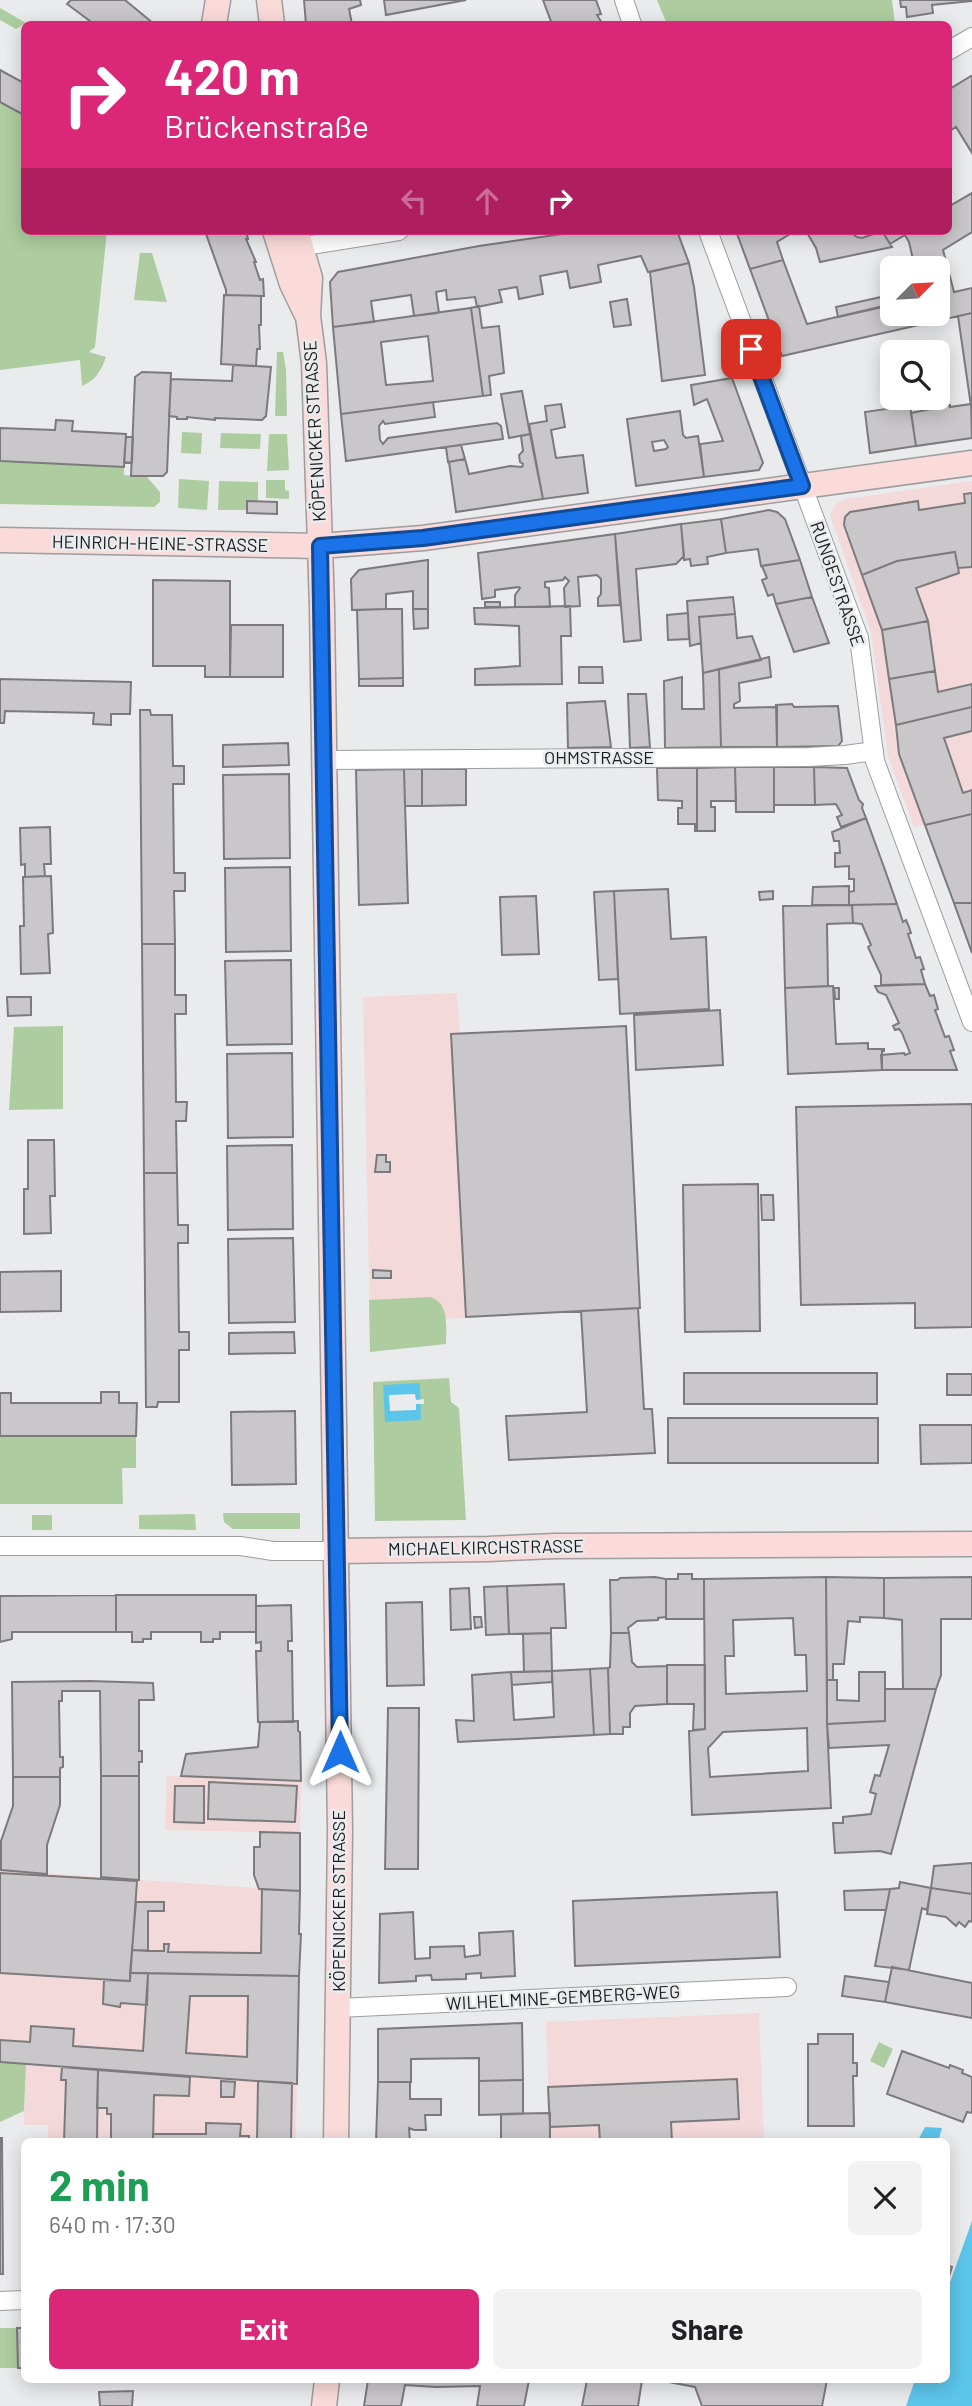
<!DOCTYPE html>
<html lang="en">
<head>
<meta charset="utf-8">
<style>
  :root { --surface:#fff; --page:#f2f2f2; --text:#202124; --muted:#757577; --accent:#db2777 }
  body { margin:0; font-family:Barlow,sans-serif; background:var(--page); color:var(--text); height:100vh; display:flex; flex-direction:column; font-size:26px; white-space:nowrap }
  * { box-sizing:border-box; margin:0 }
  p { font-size:23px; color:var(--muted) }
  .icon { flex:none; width:38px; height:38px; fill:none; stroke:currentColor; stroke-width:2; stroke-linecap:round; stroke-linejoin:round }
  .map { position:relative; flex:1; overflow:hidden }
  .side { position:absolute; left:21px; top:2138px; width:929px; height:245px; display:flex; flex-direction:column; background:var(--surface); border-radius:10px; box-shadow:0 4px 18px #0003 }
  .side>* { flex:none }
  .hud { position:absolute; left:21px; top:21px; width:931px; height:214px; border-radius:10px; box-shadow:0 4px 18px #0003; background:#db2777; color:#fff; overflow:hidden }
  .needle { width:46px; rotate:66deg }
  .fabs { position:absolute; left:880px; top:256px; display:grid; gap:14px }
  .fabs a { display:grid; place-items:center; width:70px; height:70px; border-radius:10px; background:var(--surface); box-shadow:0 4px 18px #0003; font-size:35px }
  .pin { position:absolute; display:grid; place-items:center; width:60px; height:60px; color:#fff; margin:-30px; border-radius:14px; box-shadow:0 4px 10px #0006 }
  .me { position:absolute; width:77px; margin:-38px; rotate:0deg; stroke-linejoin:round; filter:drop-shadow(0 0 5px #0008) }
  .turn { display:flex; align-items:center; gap:24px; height:147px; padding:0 28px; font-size:32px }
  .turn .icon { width:91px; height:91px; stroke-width:2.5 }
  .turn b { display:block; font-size:49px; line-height:60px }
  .lanes { display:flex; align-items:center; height:66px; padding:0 28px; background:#0003; justify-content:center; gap:35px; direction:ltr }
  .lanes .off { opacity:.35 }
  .round { display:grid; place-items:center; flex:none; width:74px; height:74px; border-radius:10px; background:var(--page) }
  .head { display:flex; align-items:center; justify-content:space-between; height:119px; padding:0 28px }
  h1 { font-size:42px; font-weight:700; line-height:52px; color:#1e9e55 }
  .button { display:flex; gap:14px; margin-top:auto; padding:14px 28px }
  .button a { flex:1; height:80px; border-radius:10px; background:var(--accent); color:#fff; font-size:28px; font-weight:700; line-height:80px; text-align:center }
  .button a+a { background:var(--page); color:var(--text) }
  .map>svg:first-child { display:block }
  .commercial { fill:#f4d9da }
  .green { fill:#adcda0 }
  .water { fill:#5cc5ea }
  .pier { fill:#e9ebed }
  .building { fill:#c9c7c9; stroke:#7c7a7c; stroke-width:2; fill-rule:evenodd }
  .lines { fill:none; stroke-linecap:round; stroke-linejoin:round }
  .street-casing { stroke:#9c9d9f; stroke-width:20 }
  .secondary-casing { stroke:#9c9d9f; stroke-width:27 }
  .street { stroke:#fff; stroke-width:18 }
  .secondary { stroke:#fadbda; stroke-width:24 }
  .route-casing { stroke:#114b97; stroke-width:18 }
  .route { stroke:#1a73e8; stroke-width:12 }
  .labels { text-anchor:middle; stroke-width:5; stroke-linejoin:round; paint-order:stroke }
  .street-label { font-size:18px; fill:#1a1b1c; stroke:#e9ebed }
</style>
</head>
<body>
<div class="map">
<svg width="972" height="2406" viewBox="0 0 972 2406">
  <rect width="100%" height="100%" fill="#e9ebed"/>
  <path class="commercial" d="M972,481V814L914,827L888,756L871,632L830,515L835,505L845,499Z
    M457,993L460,1034L626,1026L640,1308L370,1323L363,997Z
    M167,1776L301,1781L300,1833L165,1830Z
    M0,1870L300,1891L296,2142H48V2125H24L25,2064L0,2062Z
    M759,2013L764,2142H550L546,2022Z"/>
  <path class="green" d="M657,0H892L895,24H667Z
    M0,8L26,23L16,29L0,20Z
    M0,102L24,115V231H107L95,347L89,352L106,357C101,371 96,380 82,386L80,360L0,370Z
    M140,253H152L167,302L134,300Z
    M277,352H283L286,370L287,416H275Z
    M182,432L202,433L201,454L181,453Z
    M221,433L261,434L260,449L220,448Z
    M269,434H287L289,470L267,471Z
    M0,461L124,467V475L147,477L160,492V502L154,507L0,504Z
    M179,479L209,481L207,510L178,508Z
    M266,480H285V490L289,491V499L266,498Z
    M219,481L258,482V501H248L247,510H218Z
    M63,1026V1109L9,1110L14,1027Z
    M430,1297C450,1303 446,1328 446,1344L370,1352L369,1300Z
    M449,1378L451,1402L459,1408L466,1520L375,1521L373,1382Z
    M0,1436H136V1468H122L123,1504H0Z
    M223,1513H300V1529H233L224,1522Z
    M195,1514L196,1530L139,1529V1515Z
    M32,1515H52V1530H32Z
    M879,2042L893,2049L884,2068L870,2061Z
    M0,2062L26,2064L24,2111L0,2122Z
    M0,2328H17L18,2368H0Z"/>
  <path class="water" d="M420,1383L421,1420L385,1422L383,1385Z
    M925,2127L942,2128L938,2142H917Z
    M972,2221V2406H906L915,2380H947V2291Z"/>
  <path class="pier" d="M415,1394L416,1400L424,1399V1404H416V1410L390,1411L389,1395Z"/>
  <path class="building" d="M71,0H125L154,24H94L67,4Z
    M304,0H360L361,5L349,9L352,24H306Z
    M384,0H466L386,15Z
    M543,0H596L601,14L597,15L602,23L600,24H552Z
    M900,0H972V1L932,5L933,13L907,17L906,7H901Z
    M0,70L24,83V115L0,102Z
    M971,76L972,77V153L956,127L948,132V90Z
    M972,193V232L943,250L954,292L972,288V313L910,327L907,313H938V268H915L909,242L905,235L890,244L882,231H948V207Z
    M205,231H246L248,239H246L256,262H254L260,280L263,279L264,296L226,295V290Z
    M583,231H677L689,263L648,272L641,256L598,265L601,282L570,288L567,271L540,276L543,294L519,299L517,287L499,290L502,302L477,307L475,297L447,300L446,290L436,292L439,313L414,316L411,295L371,301L374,322L333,327L330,282L338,272L479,246Z
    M736,231H795L777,242L783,260L750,269Z
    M806,231H849L857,237L862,238L882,231L892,247L820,262L816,248Z
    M783,260L807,324L892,304V313H907L910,327L782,356L750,269Z
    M689,263L694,287L705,375L662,381L650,272Z
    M224,295L261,296V325H259L260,349H257L256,366L221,364Z
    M881,297L883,307L838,317L836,307Z
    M627,299L631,325L614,327L610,302Z
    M479,306L482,328L499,326L504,373L489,376L491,395L483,396L471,308Z
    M471,308L483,396L341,414L333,327ZM428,336L433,381L386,385L381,342Z
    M972,313V413L958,316Z
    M233,365L271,367L266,416L262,420L215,418V420L187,417V419H177V417L169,416L171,379L232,381Z
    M142,372L171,373L167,472L163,476H131L135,377Z
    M732,378L763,463L759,470L704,477L700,444L723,441L707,399L694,405L691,385Z
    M522,391L530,434L509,438L501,394Z
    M909,398L916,446L870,453L865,412L893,408L892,401Z
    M433,402L435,417L385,424L383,421L379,426L380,440L383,444L388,438L497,423L501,426L503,439L346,461L341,414Z
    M561,404L565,427L551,430L556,458L583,455L588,493L543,499L529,424L547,421L545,406Z
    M971,404L972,438L916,446L911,413L950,405V407Z
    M680,411L683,435L686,438L698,436L704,477L636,486L627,419ZM664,440L668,447L666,449L654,451L652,442Z
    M56,420L73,421L72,431L126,434L124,467L0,461V428L55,430Z
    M530,434L543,499L456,512L449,462L465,459L469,474L510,466L522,467L523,464L520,462L519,455L523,451L521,436Z
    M126,437H133L132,463L124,462Z
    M461,445L465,459L448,462L446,447Z
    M972,493V567L958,568L955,552L897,561L862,575L844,525L845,517L850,512L918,501L919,510L965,503L964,494Z
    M247,501L277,502V514L247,513Z
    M769,510L777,512L785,519L800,560L761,566L758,549L726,553L721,519Z
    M721,519L726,553L707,557L708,564L691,566L690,559L684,560L681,524Z
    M681,524L684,556L676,564L636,569L641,640L624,642L615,534Z
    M615,534L620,605L598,606V598L601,594V579L597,575L578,577L580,606L565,607L564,588L569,581L565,577L563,580L545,582V587L549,588L550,607H515V595L520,588L519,587L495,590V597L482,599L478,553Z
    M955,552L959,573L916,588L928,621L882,630L862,575L897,561Z
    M428,560V609H413V591L386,594V609L352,610L351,579L359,570Z
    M800,560L812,597L776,604L773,594L768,596L762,580L767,578L762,566Z
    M153,580L230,581V677H205V666H153Z
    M733,597L735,614L699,617L701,643L690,646L687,601Z
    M812,597L829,643L794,652L776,604Z
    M485,602H500V607H485Z
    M570,606L571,636H561L562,684L475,685V669L520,666L519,626L475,624L474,608Z
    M386,609H402L403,678L359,679L357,610Z
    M413,609H428V628L414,629Z
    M688,613L689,639L668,640L667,615Z
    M735,614L737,638L752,636L761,660L703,673L699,617Z
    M928,621L935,671L889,679L882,630Z
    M231,625H283V677H230Z
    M769,657L771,677L739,683L740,701L734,704V708L777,707V747H721L719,669Z
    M579,667H602L603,683H579Z
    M719,669L721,747L665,748L664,681L682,677V709H704L703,673Z
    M935,671L938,692L972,684V707L896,725L889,679Z
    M403,678V686H359V679Z
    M0,679L131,682L130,714H111V725L93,724L94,713L5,711L4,723H0Z
    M628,694H646L650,747L630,748Z
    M605,701L611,747L568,748L567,703Z
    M792,704L794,707L838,706L842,741L838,746L777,747L776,705Z
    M972,707V731L944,738L963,793L972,790V814L925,825L899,754L896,725Z
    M140,710H150L151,715H172L173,766H184V784H173L174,873H185V891H174L175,944H142Z
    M288,743L289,765L223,767V745Z
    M735,767L736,801H711V807H715V831H697V768Z
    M735,767H774V812H736Z
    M774,767H814L815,805H774Z
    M814,767L847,768L859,800L863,804L862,808L866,818L841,827L837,817L842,815L836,804L815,805Z
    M657,768H697V831H695V824H678V808H682V801L658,800Z
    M404,769L408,903L359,905L356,770Z
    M404,769H422V806H405Z
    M422,769H466V805L422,806Z
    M289,774L290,858L224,859L223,775Z
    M972,814V903H954L925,825Z
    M866,818L885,870L897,904L849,905V892L854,891V879H849V866L835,867V853H840L839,841H834L832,832Z
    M50,827L51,864H44L45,876L25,877V864L21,865L20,828Z
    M290,867L291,951L226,952L225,868Z
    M51,876L53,933L48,934L50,973L21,974L20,926H24L23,877Z
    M849,886V905H812L813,887Z
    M668,889L671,939L706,937L709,1009L620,1014L614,891Z
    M614,891L618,979L599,980L594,892Z
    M773,891V899L760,900L759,892Z
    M536,896L539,954L502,955L500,897Z
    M954,903H972V953Z
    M897,904L903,922L906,920L909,927L911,933L908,934L916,958L920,957L924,969L921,970L925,984L881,985V975L868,947L871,945L862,924L853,923L852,905Z
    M852,905L853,923L827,924L828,986L785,988L783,906Z
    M142,944H175V995H186V1014H175L176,1102H187L186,1121H176L177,1173H144Z
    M291,960L292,1044L227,1045L225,961Z
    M925,984L930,996L934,995L938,1009L935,1010L945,1037L949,1036L954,1050L950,1051L957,1070H882L881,1055L904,1053L905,1055L910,1053L902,1033L899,1029L895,1030L893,1026L899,1023L886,995L878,992L875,986Z
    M833,986L836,1044L868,1043V1049H884V1051H882V1070L788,1074L785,988Z
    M834,988H839V999H835Z
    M7,997H31V1015L8,1016Z
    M720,1010L723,1065L636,1070L634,1015Z
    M626,1026L640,1308L466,1317L451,1034Z
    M292,1053L293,1137L228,1138L227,1054Z
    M972,1104V1327L915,1328V1303L801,1305L796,1107Z
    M28,1140H54L55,1196H50L51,1233L24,1234V1189H28Z
    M292,1145L293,1229L228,1230L227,1146Z
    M377,1155H386V1162H390V1172H375Z
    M144,1173H177L178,1225H188V1243H178L179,1332H189V1350H179V1402H158L157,1407H146Z
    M758,1184L760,1331L685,1332L683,1185Z
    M761,1195H773L774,1220H762Z
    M293,1238L295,1322L229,1323L228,1239Z
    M373,1270L391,1271V1278H373Z
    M61,1271V1311L0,1312V1272Z
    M638,1308L644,1409H652L655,1453L509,1460L506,1416L587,1412L581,1311Z
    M294,1332L295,1353L229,1354V1333Z
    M684,1373H877V1404H684Z
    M947,1374H972V1395H947Z
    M101,1392H119V1403H137L136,1436H0V1393H11V1403H101Z
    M295,1411L296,1484L232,1485L231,1412Z
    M668,1418H878V1463H668Z
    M920,1425H972V1463L921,1464Z
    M678,1574H692V1579H704V1619H666V1579H678Z
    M655,1577L666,1579V1617L658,1618V1620L637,1621L628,1628L629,1633H611L610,1580H618L620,1578Z
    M826,1577L827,1724L831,1808L692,1815L689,1731L705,1729L704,1579ZM793,1618L795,1655H806L807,1691L726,1694L725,1656H734L733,1620ZM807,1728L808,1771L710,1777L708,1748L723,1732Z
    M826,1577L884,1578V1618L860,1617V1622L848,1621L844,1664H833V1680H827Z
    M972,1577V1619H941V1675L936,1689H903L902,1620L884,1618V1578Z
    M564,1584L566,1628H551V1633L509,1634L507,1586Z
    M507,1586L509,1634L486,1635L484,1587Z
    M469,1588L471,1629L451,1630L450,1589Z
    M116,1595H256V1632H220V1639H213V1642H201V1632H151V1639H143V1642H132V1632H116Z
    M116,1595V1632H12V1639L0,1642V1596Z
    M422,1602L424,1685L387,1686L386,1603Z
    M291,1605L292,1641H288V1651H292L293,1722H258L256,1651H261V1642L256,1643V1606Z
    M474,1617H481L482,1627L475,1628Z
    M551,1633L552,1671L524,1672L523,1634Z
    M611,1633H629L632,1662L637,1667L667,1666V1704L635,1706L630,1713V1727H623V1734H610L608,1668L610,1667Z
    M667,1665H705V1729L693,1730L694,1704H667Z
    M608,1668L610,1734L594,1735L590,1669Z
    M590,1669L594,1735L458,1742L456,1720L474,1721L472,1675L511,1672L514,1720L554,1717L552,1671Z
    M552,1671V1682L512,1685L511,1672Z
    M859,1672H885V1721L827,1724V1680H837V1700L859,1701Z
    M90,1681L153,1683L154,1700H139V1751H142V1762H139V1776H101L100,1691H62V1701H59L60,1757H63V1767L60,1768V1777H13L12,1682Z
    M885,1689H936L891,1854L880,1851L835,1853L833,1823H843V1817L871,1814L876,1794L870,1792L875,1775L880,1776L889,1745L829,1748L827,1724L885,1721Z
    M388,1708H419L418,1869H385Z
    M298,1721V1731L300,1732L301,1781L181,1776L186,1754L258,1747L260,1722Z
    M101,1776H139V1880L101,1877Z
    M13,1777H60V1805L47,1845V1874L1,1870V1841L13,1806Z
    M209,1782L297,1786L295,1822L208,1819Z
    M175,1786H204V1823L174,1822Z
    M260,1832L300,1833V1891L259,1889L254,1875V1847H260Z
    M972,1863V1894L931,1888L934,1866Z
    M0,1873L137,1881L130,1981L0,1973Z
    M900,1882L931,1888L927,1910L922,1908L909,1970L875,1966L890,1889L899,1888Z
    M931,1888L972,1894V1922L969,1921L965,1927L959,1922L956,1926L946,1917L927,1914Z
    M262,1889L300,1891L299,1934H301L299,1976L130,1973L132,1950L164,1951V1944H169L168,1952L261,1953Z
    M890,1889L886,1910H845L844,1891Z
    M777,1892L780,1957L575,1966L573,1901Z
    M136,1902H164V1911H148V1951L132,1950Z
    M413,1912L415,1959L430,1958V1947L464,1946L465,1957L480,1955L479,1933L513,1931L515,1976L481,1978V1973L466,1974V1979L432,1980L431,1975L416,1976V1981L379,1983L380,1914Z
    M892,1967L972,1983V2018L885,2002Z
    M130,1973H148L147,2005L121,2003L120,2007L103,2004L104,1980L130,1981Z
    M148,1973L299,1976L297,2084L0,2062V2040L30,2042L31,2026L74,2029L73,2046L143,2051ZM190,1996H248L247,2057L186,2053Z
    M845,1976L889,1982L885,2002L842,1996Z
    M522,2023L523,2080L479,2081V2058L411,2059V2082H378V2029Z
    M818,2034H853V2063H857V2076H853L854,2126H808V2044H818Z
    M902,2051L949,2068L950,2065L963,2070L962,2073L972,2077V2113L967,2112L963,2122L887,2094Z
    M62,2067L98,2070L97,2142H64L66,2080H61Z
    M98,2070L190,2077L189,2096L154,2095L153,2142H97H111V2114H107V2108H97Z
    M737,2079L739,2119L671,2122L672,2142H600L599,2125L550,2127L548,2087Z
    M523,2080V2114L479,2115V2081Z
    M221,2081L235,2082L234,2097H221Z
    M258,2081L292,2083L291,2142H257Z
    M378,2082H410V2099H441V2115H425L426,2130H414L409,2128L410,2142H376Z
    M550,2113V2142H501V2114Z
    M206,2123L241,2124L240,2136H249V2142H153V2134H206Z
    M0,2138H2L3,2274H0Z
    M947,2265L952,2267L947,2282Z
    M17,2328H24V2368H18Z
    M368,2380H529L524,2406H477L480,2386L436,2387L405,2385L401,2406H364Z
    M587,2380H642L638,2406H582Z
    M658,2380H827L822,2406H702L695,2387Z
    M133,2391L132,2406H100L99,2392Z"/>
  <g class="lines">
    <defs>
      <path id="street" d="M624,0L632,24
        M948,51L972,37
        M708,231L859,638L875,761L972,1022
        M292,248L399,231
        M324,760L809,757L845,755L874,751
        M0,1546H240L273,1551H336
        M338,2008L787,1987
        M0,2301L24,2300"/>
      <path id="secondary" d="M269,0L272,24
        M214,24L218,0
        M275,231L292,284L306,313
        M296,231L310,278L308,316L314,363L322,607L340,1831L336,2142
        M0,540L320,546L423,538L972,463
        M336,1551L488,1549L555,1546L972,1544
        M324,2406L327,2380"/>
    </defs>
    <use href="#street" class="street-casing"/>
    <use href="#secondary" class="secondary-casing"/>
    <use href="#street" class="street"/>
    <use href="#secondary" class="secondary"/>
  </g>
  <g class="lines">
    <defs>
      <path id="route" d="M340,1752L320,546L423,538L802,486L751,349"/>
    </defs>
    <use href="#route" class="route-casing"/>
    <use href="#route" class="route"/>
  </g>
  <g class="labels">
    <g class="street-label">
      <text transform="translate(315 431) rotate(-93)" y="6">KÖPENICKER STRASSE</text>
      <text transform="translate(160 544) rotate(1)" y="6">HEINRICH-HEINE-STRASSE</text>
      <text transform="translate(837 584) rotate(71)" y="6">RUNGESTRASSE</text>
      <text x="599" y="764">OHMSTRASSE</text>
      <text transform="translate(486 1548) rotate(-1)" y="6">MICHAELKIRCHSTRASSE</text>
      <text transform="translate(339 1901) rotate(-90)" y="6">KÖPENICKER STRASSE</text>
      <text transform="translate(563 1998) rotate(-3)" y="6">WILHELMINE-GEMBERG-WEG</text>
    </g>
  </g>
</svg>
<div class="fabs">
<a><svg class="needle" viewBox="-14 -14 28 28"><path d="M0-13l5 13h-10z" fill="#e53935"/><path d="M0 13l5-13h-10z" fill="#757577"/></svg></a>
<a><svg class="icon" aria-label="search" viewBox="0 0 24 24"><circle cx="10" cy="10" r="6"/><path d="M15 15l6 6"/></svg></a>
</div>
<div class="pin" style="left:751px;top:349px;background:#d93025"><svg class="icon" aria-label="arrive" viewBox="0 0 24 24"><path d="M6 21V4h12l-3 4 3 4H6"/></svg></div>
<svg class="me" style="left:340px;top:1752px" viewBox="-20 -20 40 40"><path d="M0-17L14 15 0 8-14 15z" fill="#1a73e8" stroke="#fff" stroke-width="4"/></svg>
<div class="hud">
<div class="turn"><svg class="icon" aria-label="right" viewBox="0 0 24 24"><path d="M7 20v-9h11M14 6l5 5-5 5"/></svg><div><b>420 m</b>Brückenstraße</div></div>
<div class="lanes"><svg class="icon off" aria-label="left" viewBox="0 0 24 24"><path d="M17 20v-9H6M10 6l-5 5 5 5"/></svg><svg class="icon off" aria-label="ahead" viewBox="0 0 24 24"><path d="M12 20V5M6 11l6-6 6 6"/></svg><svg class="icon" aria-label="right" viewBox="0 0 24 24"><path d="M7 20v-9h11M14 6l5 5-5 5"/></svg></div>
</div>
<section class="side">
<div class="head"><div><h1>2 min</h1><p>640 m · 17:30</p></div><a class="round"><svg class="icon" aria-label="close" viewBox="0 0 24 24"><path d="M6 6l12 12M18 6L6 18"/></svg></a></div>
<div class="button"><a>Exit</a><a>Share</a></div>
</section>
</div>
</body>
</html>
